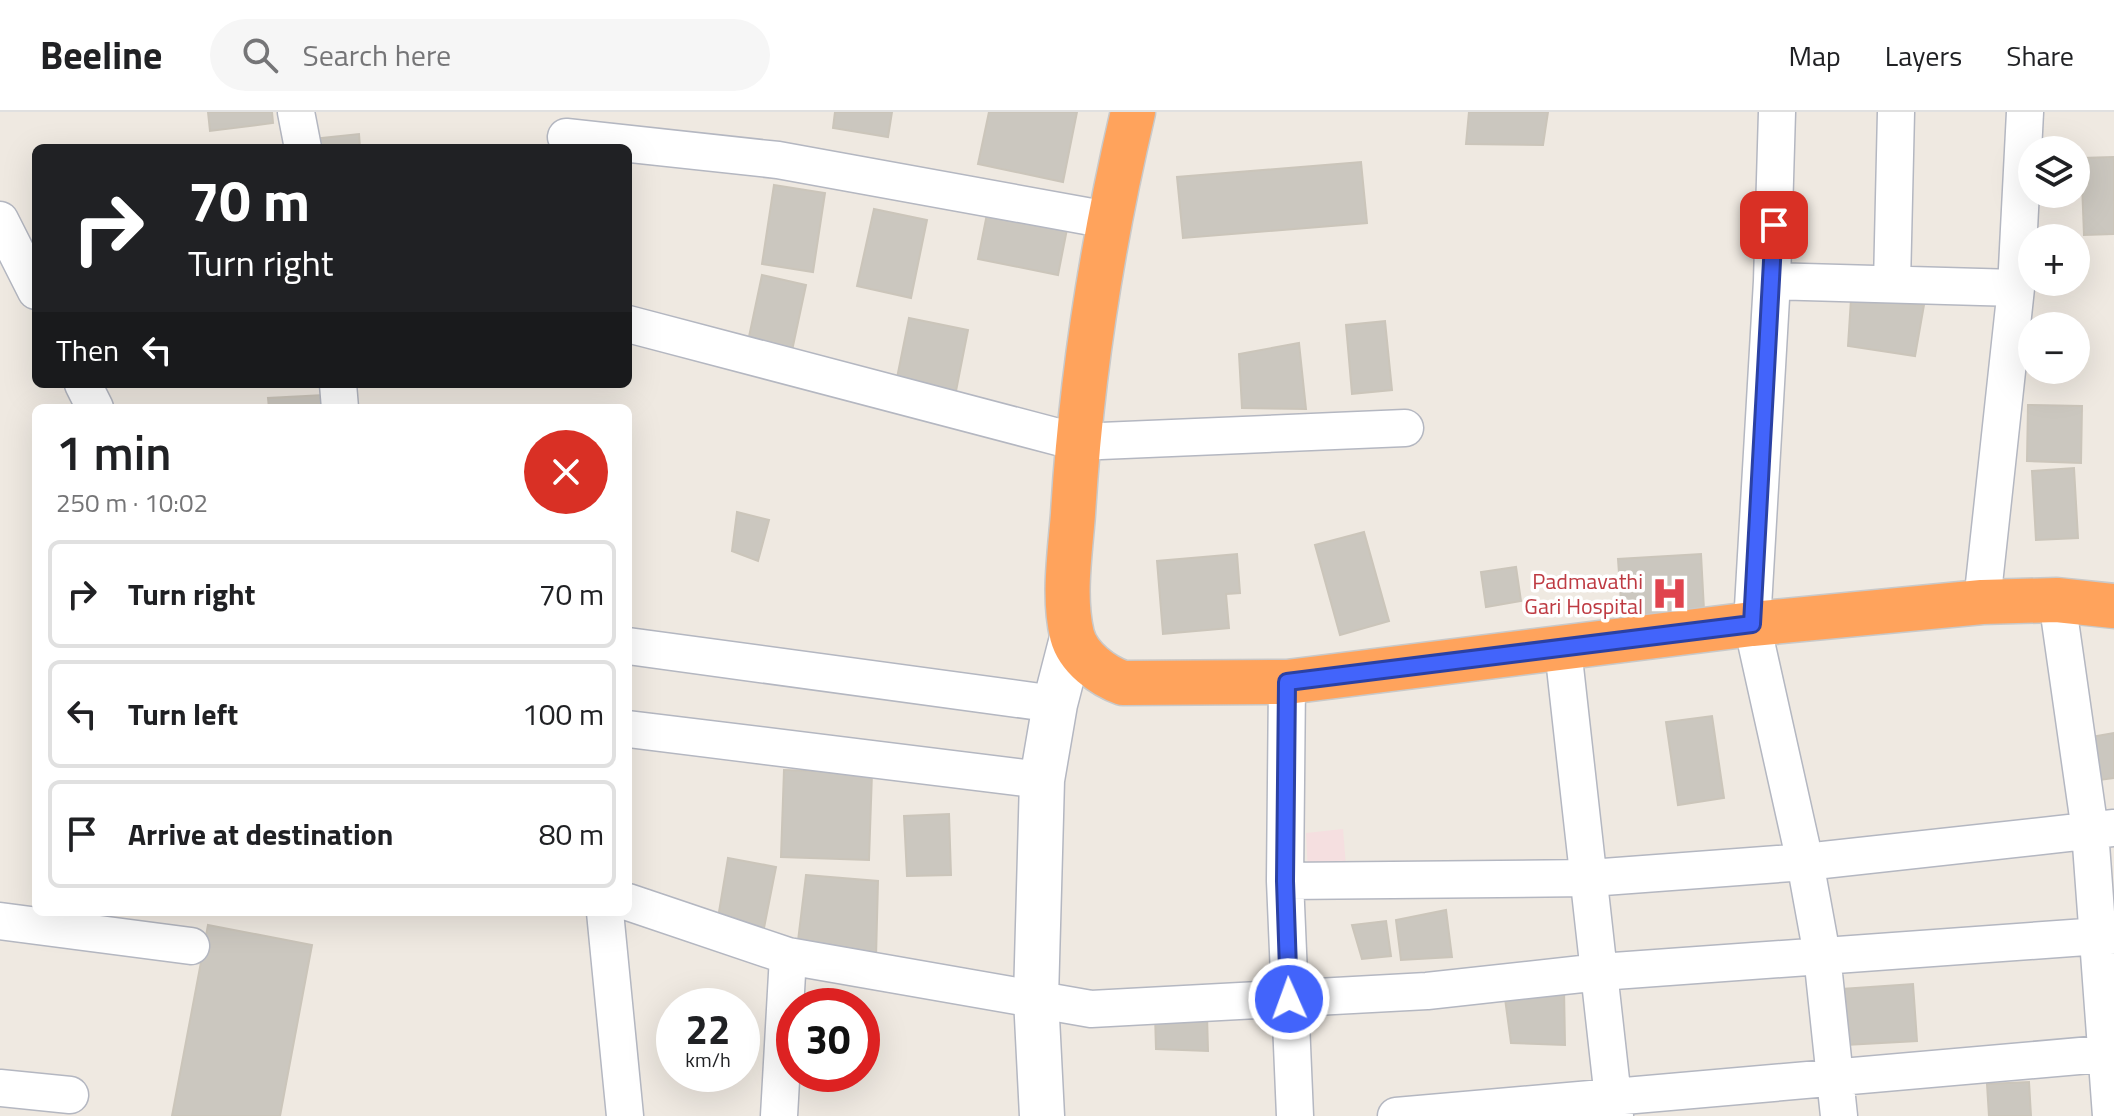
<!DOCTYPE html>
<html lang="en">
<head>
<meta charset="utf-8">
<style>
  :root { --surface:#fff; --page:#f6f6f6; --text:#202124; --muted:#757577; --line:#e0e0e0 }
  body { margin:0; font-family:"Titillium Web",sans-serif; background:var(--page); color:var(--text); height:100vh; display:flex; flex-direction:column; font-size:30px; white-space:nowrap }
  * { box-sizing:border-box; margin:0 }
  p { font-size:26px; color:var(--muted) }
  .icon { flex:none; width:44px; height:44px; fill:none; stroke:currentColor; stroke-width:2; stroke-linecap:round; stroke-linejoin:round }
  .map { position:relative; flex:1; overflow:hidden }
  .details { position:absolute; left:32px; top:292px; width:600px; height:512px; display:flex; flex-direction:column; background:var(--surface); border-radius:12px; box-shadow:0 8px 32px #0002 }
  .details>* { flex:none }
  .top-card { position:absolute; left:32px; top:32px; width:600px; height:244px; border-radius:12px; box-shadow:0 8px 32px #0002; background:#202124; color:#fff; overflow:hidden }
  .controls { position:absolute; left:2018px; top:24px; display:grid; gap:16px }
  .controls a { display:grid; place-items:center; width:72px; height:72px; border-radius:50%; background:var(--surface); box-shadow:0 8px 32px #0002; font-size:40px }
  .speed { position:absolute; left:656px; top:876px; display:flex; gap:16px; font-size:40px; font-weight:700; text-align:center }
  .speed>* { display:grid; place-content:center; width:104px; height:104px; border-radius:50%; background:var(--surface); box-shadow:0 8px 32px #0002; line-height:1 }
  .speed small { font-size:20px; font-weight:400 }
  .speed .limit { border:12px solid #d22; background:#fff; color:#111 }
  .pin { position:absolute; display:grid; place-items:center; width:68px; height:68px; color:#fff; margin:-34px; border-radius:16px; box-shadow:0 4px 12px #0006 }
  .me { position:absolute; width:88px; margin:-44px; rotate:358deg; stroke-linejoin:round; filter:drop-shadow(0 0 6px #0008) }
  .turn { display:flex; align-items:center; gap:28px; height:168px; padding:0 24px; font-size:36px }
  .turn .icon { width:104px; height:104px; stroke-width:2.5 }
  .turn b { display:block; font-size:56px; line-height:68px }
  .then { display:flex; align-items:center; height:76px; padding:0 24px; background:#0003; gap:16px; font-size:30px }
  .round { display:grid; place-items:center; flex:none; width:84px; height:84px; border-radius:42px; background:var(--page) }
  .headline { display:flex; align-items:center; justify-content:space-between; height:136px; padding:0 24px }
  h1 { font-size:48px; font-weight:600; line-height:60px }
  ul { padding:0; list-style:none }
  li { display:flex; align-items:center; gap:24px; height:108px; margin:0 16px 12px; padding:0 8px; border:4px solid var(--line); border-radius:12px }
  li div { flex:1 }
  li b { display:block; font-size:30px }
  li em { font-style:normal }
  header { display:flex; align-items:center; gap:48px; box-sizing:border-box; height:112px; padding:0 40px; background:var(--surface); border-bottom:2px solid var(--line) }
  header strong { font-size:38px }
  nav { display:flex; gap:44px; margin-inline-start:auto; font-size:28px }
  .search { width:560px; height:72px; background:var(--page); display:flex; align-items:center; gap:20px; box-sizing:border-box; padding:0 28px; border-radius:44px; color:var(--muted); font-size:30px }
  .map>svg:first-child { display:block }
  .medical { fill:#f5dfe0 }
  .building { fill:#cbc7bf; stroke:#cbc5ba; stroke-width:2 }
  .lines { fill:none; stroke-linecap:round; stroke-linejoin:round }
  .street-casing { stroke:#b4b7c1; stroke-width:39 }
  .secondary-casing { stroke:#b4b7c1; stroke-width:47 }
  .highway-casing { stroke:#c9c9c9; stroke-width:47 }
  .street { stroke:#fff; stroke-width:36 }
  .secondary { stroke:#fff; stroke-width:44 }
  .highway { stroke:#ffa35c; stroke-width:44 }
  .route-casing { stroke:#2b41a3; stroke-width:20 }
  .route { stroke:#4264fb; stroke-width:14 }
  .labels { text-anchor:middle; stroke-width:7; stroke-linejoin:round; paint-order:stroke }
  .health-label { font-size:22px; fill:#be3a42; stroke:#fff; text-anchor:end }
</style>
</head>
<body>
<header>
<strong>Beeline</strong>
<div class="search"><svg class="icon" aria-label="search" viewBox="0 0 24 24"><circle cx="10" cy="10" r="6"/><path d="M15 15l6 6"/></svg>Search here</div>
<nav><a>Map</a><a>Layers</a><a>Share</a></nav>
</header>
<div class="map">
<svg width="2114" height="1004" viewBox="0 0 2114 1004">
  <rect width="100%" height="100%" fill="#efe9e1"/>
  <path class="medical" d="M1343,717L1348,779L1309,783L1306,721Z"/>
  <path class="building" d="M208,0H272L273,11L210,19Z
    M835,0H892L888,25L833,16Z
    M989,0H1077L1063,70L978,52Z
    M1469,0H1548L1543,33L1466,32Z
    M359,22L360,36H314L313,27Z
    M2114,45V122L2084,123L2081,46Z
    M1361,50L1367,111L1183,126L1177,65Z
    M774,73L825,81L813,160L762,152Z
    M874,97L927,108L911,186L857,174Z
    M987,102L1067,117L1058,163L978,147Z
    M762,163L806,173L790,248L746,239Z
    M1851,187L1924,193L1915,244L1848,234Z
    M909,206L968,218L955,284L896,271Z
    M1385,209L1392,278L1352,282L1346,213Z
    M1299,231L1306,297L1242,296L1239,242Z
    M324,283L325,296H269L268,286Z
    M2028,293L2082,294L2081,351L2027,349Z
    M2074,356L2078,426L2036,428L2032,359Z
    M737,400L769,408L758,449L732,439Z
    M1364,420L1389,509L1340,523L1315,433Z
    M1237,442L1240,481L1226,482L1229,516L1163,522L1157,449Z
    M1701,442L1704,498L1622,504L1618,447Z
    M1516,455L1521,489L1486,495L1481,460Z
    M1712,604L1724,686L1678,693L1666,610Z
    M2114,621V666L2092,669L2085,626Z
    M784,658L872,661L869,748L781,745Z
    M949,702L951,763L907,764L904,704Z
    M728,746L776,755L763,821L717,812Z
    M806,763L878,769L876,846L797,837Z
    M1446,798L1452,845L1401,848L1396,808Z
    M1386,809L1391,844L1362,847L1352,813Z
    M208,813L312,833L280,1004H172Z
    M1913,872L1917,929L1846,933L1842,877Z
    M1564,876L1565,933L1511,931L1504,879Z
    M1155,902L1207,903L1208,939L1156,937Z
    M2029,970L2031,1004H1989L1987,972Z"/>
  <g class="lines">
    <defs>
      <path id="street" d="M296,0L303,36
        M1777,0L1772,169L1752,512L1805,750L1822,843L1839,1004
        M566,25L778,48L1108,108
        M0,108L36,179
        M1772,169L2016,176
        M1892,172L1896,0
        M628,212L1077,330L1405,316
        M83,272L95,296
        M338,272L340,296
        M2057,488L2090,719L2111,1004
        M1982,490L2016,176L2025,0
        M628,534L1055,592
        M1563,537L1615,1004
        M1287,570L1285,769L1295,1004
        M628,617L1042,668
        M1285,769L1590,766L1805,750L2114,716
        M628,790L788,844L1091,897L1427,879L1600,860L2114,823
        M605,800L625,1004
        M0,809L191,834
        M0,976L70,983
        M779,1004L788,844
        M1396,1004L2114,941"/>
      <path id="secondary" d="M1042,1004L1036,886L1042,668L1055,592L1072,526"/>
      <path id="highway" d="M1133,0C1102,132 1081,266 1073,402C1070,441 1063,485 1072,523C1078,546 1103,564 1123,571L1287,570L1752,512L1982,490L2057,488L2114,494"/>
    </defs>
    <use href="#street" class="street-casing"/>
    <use href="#secondary" class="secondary-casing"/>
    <use href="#highway" class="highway-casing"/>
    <use href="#street" class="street"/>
    <use href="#secondary" class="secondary"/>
    <use href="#highway" class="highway"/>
  </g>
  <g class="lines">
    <defs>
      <path id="route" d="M1289,887L1285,769L1287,570L1752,512L1774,113"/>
    </defs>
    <use href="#route" class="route-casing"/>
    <use href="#route" class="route"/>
  </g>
  <defs>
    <symbol id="hospital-bare" viewBox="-9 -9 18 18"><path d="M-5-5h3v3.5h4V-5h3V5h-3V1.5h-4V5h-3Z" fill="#e0444e" stroke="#fff" stroke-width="2.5" paint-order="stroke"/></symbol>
  </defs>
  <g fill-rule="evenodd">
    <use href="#hospital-bare" x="1644" y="456" width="51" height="51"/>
  </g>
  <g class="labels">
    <g class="health-label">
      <text x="1643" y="477">Padmavathi<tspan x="1643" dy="25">Gari Hospital</tspan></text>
    </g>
  </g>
</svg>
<div class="controls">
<a><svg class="icon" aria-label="layers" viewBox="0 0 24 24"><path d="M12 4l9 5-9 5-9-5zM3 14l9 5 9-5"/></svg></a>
<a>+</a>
<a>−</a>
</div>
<div class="speed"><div>22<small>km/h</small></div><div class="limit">30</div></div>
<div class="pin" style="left:1774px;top:113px;background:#d93025"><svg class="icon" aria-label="arrive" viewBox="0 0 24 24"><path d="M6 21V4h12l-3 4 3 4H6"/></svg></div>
<svg class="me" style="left:1289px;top:887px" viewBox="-20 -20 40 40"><circle r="17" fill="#4264fb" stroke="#fff" stroke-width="3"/><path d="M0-11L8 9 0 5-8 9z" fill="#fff"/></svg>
<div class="top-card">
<div class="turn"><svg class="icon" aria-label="right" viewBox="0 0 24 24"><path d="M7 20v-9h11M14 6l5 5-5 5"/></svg><div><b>70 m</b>Turn right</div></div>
<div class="then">Then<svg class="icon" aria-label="left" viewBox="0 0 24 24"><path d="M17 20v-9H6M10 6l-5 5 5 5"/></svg></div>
</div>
<section class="details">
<div class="headline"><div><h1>1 min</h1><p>250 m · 10:02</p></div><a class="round" style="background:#d93025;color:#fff"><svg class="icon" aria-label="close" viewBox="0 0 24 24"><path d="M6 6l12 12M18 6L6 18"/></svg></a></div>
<ul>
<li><svg class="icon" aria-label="right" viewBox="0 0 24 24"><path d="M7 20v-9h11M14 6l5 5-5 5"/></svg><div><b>Turn right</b></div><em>70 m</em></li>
<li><svg class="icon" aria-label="left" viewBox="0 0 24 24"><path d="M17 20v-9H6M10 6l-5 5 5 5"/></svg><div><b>Turn left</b></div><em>100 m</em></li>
<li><svg class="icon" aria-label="arrive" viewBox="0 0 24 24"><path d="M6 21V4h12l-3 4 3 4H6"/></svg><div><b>Arrive at destination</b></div><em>80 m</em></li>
</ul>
</section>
</div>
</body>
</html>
